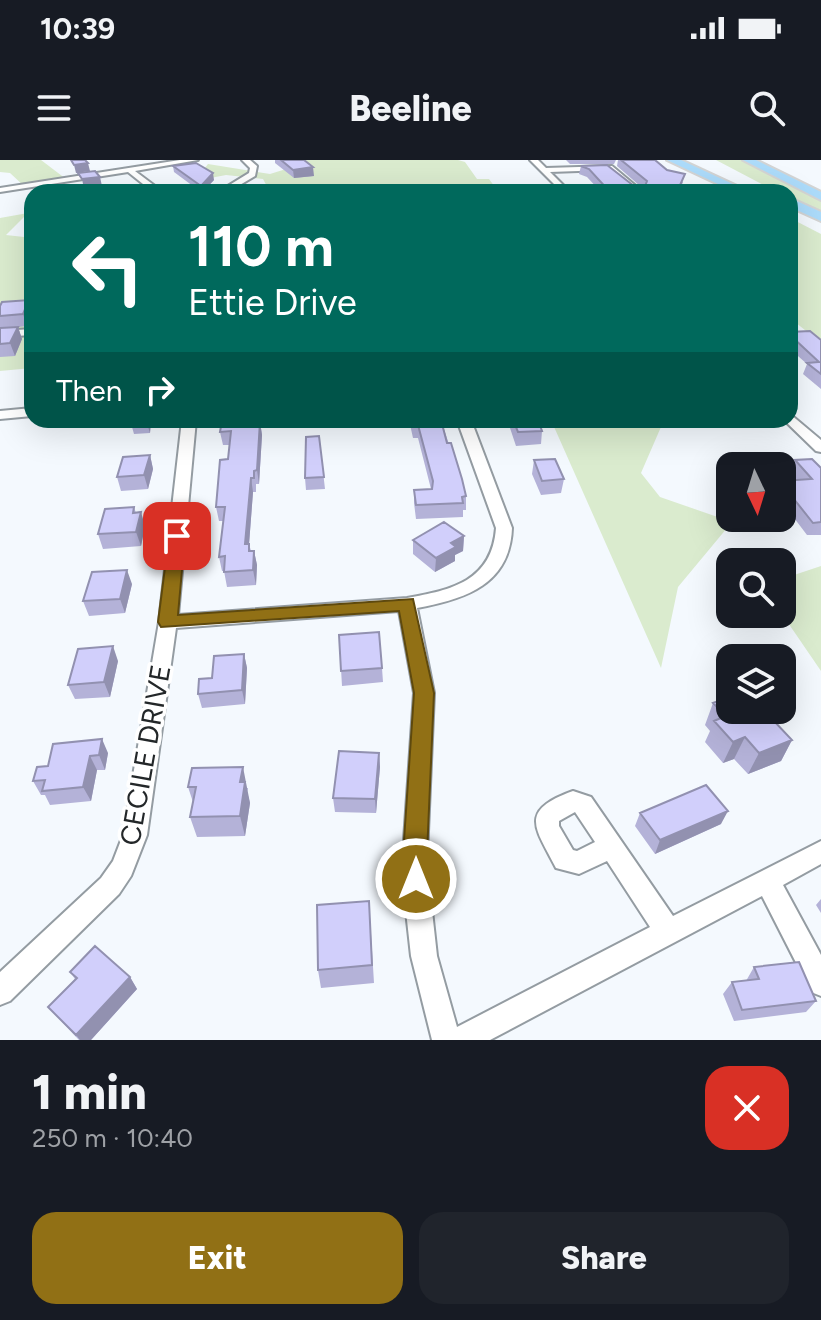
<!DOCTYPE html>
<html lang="en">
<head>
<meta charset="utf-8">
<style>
  :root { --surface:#171b24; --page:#20242c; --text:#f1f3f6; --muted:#9ea1a6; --accent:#917015 }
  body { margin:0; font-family:Figtree,sans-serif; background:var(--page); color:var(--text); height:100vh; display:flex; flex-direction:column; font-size:30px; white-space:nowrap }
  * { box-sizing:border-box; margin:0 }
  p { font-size:26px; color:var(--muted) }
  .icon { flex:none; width:44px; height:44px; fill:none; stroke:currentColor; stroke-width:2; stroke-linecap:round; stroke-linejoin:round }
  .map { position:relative; height:880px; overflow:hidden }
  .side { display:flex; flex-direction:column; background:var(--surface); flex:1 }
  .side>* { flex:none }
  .top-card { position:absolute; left:24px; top:24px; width:774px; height:244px; border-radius:24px; box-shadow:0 8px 32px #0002; background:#00695c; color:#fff; overflow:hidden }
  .needle { width:52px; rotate:176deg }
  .tools { position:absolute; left:716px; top:292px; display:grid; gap:16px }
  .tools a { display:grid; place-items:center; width:80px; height:80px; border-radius:16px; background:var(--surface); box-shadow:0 8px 32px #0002; font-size:40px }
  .pin { position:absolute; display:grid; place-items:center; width:68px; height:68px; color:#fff; margin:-34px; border-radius:16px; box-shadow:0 4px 12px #0006 }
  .me { position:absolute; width:88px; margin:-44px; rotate:0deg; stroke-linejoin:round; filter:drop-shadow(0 0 6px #0008) }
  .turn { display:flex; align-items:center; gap:28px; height:168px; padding:0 32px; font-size:36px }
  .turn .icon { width:104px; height:104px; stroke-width:2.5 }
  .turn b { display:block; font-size:56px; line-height:68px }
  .then { display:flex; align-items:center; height:76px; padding:0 32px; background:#0003; gap:16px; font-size:30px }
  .round { display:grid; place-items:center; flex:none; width:84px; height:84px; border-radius:24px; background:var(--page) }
  .headline { display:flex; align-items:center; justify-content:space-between; height:136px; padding:0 32px }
  h1 { font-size:48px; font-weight:800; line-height:60px }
  .action { display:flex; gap:16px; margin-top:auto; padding:16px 32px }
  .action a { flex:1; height:92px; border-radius:24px; background:var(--accent); color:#fff; font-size:32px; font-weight:800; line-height:92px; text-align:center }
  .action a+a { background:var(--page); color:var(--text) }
  .status { display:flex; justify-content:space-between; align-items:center; height:56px; padding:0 40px; background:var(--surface); direction:ltr }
  .status svg { height:22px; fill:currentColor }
  header { display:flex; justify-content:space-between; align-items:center; height:104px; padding:0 32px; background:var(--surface); font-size:36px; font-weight:800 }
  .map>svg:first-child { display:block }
  .green { fill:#daebce }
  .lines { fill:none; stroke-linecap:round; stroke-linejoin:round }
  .minor-casing { stroke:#949ca2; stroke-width:4 }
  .highway-casing { stroke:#d3d4d4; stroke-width:4 }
  .minor { fill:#fff; fill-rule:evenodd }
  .highway { fill:#acdbfa; fill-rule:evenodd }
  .wall { fill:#b4b2d8 }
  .shaded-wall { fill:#9291b0 }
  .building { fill:#d1cffb; stroke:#9291b0; stroke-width:2 }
  .route { fill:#917015; stroke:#5e490e; stroke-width:2 }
  .labels { text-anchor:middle; stroke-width:7; stroke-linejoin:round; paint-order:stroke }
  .street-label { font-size:28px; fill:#232729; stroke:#fff }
</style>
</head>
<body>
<div class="status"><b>10:39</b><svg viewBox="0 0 49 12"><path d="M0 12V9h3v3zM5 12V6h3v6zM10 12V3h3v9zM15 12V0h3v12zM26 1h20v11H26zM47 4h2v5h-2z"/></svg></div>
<header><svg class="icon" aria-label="menu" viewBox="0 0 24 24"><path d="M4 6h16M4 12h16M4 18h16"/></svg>Beeline<svg class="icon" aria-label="search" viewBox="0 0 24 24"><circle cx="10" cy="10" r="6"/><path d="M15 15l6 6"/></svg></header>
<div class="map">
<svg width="821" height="880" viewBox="0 0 821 880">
  <rect width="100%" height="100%" fill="#f4f9fe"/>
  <path class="green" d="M0,0H41L66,19L24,26L10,13L0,12Z
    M298,0H458L465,2L477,19H489L498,31L632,26L663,32H270L263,19L226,15L195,21L208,4L270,14L302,4Z
    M716,0H742L821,41V54L790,39V32H777Z
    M28,53L6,75L24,77L32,72V208L0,211V58Z
    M790,58L821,74V183L790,158Z
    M551,260H664L641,313L660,337L732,362L678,427L661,508Z
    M821,406V511L782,454V419Z"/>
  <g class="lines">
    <defs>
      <path id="minor" d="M180,0H198L135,11L159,29L169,32H153L128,12L0,32V28Z
        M242,0H250L257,6L255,16L228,32H218L249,13L250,8Z
        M530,0H538L546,8L612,6L643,32H634L607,10L550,12L570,32H562Z
        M32,169V175L0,177V171Z
        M32,248V256L0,259V251Z
        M790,254L821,280V292L816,291L785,261L790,260Z
        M182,260H196L178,455L407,438C452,430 492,421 496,368L457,260H471L512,368C510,424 466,439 417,448L434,533L427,695L431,742L437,796L457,867L650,767L607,701L579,714L556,708C535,667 518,651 573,631L591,637L673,756L821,681V704L783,725L821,795V836L811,832L762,736L490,880H432L411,796L405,742L403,695L414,533L399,451L176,468L147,675L131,716L119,734L10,841L0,845V812L101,718L113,701L123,675L159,462ZM575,652L595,682L577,691L573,690L559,666V661Z"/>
      <path id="highway" d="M667,0H681L750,32H735Z
        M743,0H756L821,32V40Z
        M790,38L821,52V61L790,47Z"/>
    </defs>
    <use href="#minor" class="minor-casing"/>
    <use href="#highway" class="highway-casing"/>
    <use href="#minor" class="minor"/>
    <use href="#highway" class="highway"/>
  </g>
  <path class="wall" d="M275,0H304L314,16L294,18L275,3Z
    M566,0H616L614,4H570Z
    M618,0H655L683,22L679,32H601L587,17L579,14L581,6L634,26H640L617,6Z
    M173,6L214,20L203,32H201L174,12Z
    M29,140L32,153L27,166L18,167L22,179L15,196L0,197V156Z
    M790,172L821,180V229L803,214L807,204L790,189Z
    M130,260H151L150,273L134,274Z
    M222,260H257V262H260L262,275L259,324H256V332H253L249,384L251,391H254L257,405L256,425L227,427L224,411H222L219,397L223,361H219L216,347L228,299L230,285H223L220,272Z
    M409,260H441L466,336V350H463V357L416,359L414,343V330L431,329L418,278H413Z
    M510,260H538L542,271L541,284L516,286L510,268Z
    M319,276L325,329L306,330L305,318Z
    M150,295L153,309L148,329L121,331L117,317Z
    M534,300L564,319L561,333L541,335L532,314Z
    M795,300L821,308V375H807L782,342V321L797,320L790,312Z
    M134,347L136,353L145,366L141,386L103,389L98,374Z
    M464,376L463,391L455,395V401L435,412L413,394V380Z
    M132,424L125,453L89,456L83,441Z
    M339,475L382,508L383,522L342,526Z
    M244,494L247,508L245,544L202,548L198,534L212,518Z
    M118,501L110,537L75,539L68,525Z
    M713,543L775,562L792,580L781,601L748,614L734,599L723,603L705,582L710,571L705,565Z
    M53,584L108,593L105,610H97L91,641L50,645L45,635H41L33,621L48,606Z
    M379,593L380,607L376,653L335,652L333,638Z
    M188,627L248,628L247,632L250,643L245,676L197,677L190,657L193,642Z
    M640,653L721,664L655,694L635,666Z
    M821,739V753L816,745Z
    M369,741L374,823L321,828L318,810Z
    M754,807L816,841L806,852L734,861L723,834L732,822L746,821Z
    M70,812L130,817L137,829L91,880H79L48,847L75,819Z"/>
  <path class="shaded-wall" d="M88,3L90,11L76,13L74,5Z
    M313,7L314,16L294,18L293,10Z
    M213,13L214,20L202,32L201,26Z
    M100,17L102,26L84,29L82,19Z
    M29,140L32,153L27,166L23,154Z
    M18,167L22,179L15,196L10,183Z
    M146,260H151L150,273Z
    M260,262L262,275L259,324L257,310Z
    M150,295L153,309L148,329L144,315Z
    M251,318L253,332L248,398L245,384Z
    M141,352L145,366L141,386L136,372Z
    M464,376L463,391L455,395V401L435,412L436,398L451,383Z
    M254,391L257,405L256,425L253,410Z
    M127,410L132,424L125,453L120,439Z
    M113,486L118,501L110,537L104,522Z
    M244,494L247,508L245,544L242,530Z
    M745,577L734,599L723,603L733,582Z
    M102,579L108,593L105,610L99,595Z
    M792,580L781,601L748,614L759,593Z
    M379,593L380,607L376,653L375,639Z
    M90,596L97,610L91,641L83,627Z
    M243,607L250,643L245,676L240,656V622Z
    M728,651L721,664L655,694L660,680Z
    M130,817L137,829L91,880H80L76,875Z"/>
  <path class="building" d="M71,0H85L88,3L74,5Z
    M281,0H304L313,7L293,10Z
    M621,0H655L667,10L685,14L677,32H610L589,9L581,6L607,5L634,26H645L647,21Z
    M196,3L213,13L201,26L173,6Z
    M95,11L100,17L82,19L78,13Z
    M29,140L23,154L0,156V146L2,142Z
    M18,167L10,183L0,184V168Z
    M810,171L821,180V214L807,203L819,202L790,175V172Z
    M222,260H254V262H260L257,310L254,311V318H251L245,384H249V391H254L253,410L224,412L225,396L219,397L225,347H216L220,300L228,299L231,271L220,272Z
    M412,260H441L447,283H451L462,319L466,336L462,337L463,343L416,345L414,330L432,329L433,321L418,265H413Z
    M513,260H538L542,271L518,272Z
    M319,276L324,317L305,318L306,277Z
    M150,295L144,315L117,317L123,297Z
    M555,299L564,319L542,321L534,300Z
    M812,299L821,308V362L813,363L782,324V321L812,319L795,300Z
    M134,347L133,353L141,352L136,372L98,374L105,349Z
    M444,362L464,376L451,383L456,387L436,398L413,380Z
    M127,410L120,439L83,441L92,412Z
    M379,472L382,508L341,511L339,475Z
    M113,486L104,522L68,525L78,489Z
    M244,494L242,530L198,534L199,519L212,518L214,496Z
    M730,537V550H769L777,558L773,560L792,580L759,593L745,577L733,582L714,561L726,556L713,543Z
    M102,579L99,595L90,596L83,627L42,631L45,620L33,621L37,607L48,606L53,584Z
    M339,591L379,593L375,639L333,638Z
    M243,607L240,622H245L240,656L190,657L196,627H188L192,608Z
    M706,625L728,651L660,680L640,653Z
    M369,741L372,805L318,810L317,745Z
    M95,786L130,817L76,875L48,847L77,818L70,812Z
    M799,802L816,841L742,850L732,822L759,819L754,807Z"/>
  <path class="route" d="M177,370L185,376L178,455L413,439L434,533L427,695L429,719L425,727L416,730L407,727L404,719L403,695L414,533L399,451L161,467L158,462L169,376Z"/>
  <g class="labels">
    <g class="street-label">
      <text transform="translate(145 595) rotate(-80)" y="10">CECILE DRIVE</text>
    </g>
  </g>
</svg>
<div class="tools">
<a><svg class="needle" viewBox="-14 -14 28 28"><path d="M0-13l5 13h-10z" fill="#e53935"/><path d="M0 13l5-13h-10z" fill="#9ea1a6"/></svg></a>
<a><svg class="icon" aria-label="search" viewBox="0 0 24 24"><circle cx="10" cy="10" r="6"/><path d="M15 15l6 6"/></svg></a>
<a><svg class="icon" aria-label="layers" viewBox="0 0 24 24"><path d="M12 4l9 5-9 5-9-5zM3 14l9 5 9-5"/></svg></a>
</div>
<div class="pin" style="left:177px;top:376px;background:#d93025"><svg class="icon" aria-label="arrive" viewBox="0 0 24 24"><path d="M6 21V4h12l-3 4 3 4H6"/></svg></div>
<svg class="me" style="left:416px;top:719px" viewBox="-20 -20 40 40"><circle r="17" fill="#917015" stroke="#fff" stroke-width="3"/><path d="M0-11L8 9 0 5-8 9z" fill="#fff"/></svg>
<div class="top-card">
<div class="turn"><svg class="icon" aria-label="left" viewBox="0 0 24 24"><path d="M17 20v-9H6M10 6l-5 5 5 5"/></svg><div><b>110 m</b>Ettie Drive</div></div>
<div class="then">Then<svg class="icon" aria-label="right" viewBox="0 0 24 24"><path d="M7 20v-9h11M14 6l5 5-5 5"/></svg></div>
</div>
</div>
<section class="side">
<div class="headline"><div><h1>1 min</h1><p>250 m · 10:40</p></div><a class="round" style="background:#d93025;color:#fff"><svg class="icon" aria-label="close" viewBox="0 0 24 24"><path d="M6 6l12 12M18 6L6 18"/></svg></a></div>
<div class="action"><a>Exit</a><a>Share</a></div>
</section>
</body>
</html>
